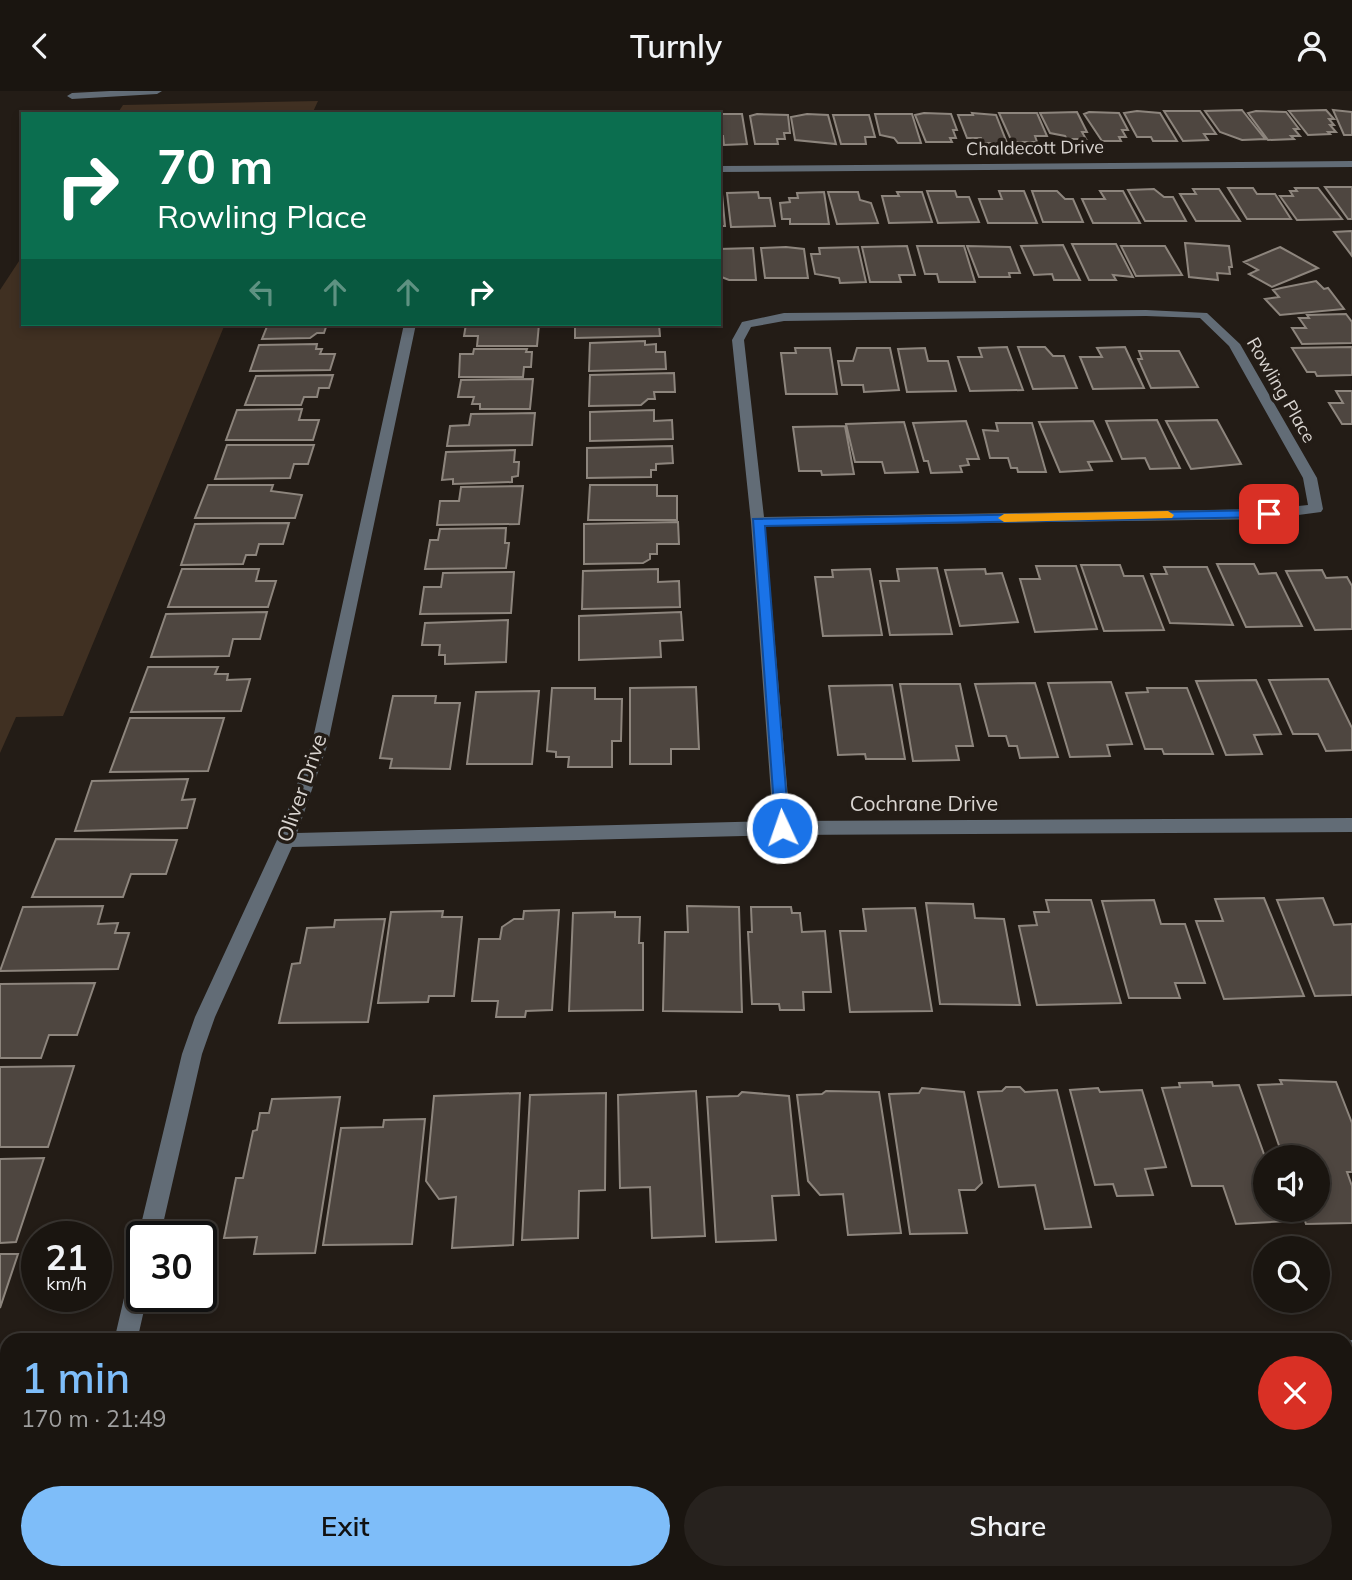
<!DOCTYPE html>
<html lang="en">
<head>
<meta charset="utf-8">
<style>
  :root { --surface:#1a1510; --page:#27221e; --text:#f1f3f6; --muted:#9f9f9f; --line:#383430; --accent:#7ebdf9 }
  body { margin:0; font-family:Mulish,sans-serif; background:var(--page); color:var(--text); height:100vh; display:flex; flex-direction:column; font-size:26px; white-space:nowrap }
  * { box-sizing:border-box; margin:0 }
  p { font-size:23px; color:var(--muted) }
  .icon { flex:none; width:38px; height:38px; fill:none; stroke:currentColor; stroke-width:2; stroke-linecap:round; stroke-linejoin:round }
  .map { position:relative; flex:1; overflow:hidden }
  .drawer { position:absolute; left:0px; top:1242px; width:1353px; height:247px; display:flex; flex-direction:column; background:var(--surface); border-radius:21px 21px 0 0; box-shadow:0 4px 10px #0003,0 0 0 2px var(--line) }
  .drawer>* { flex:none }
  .guide { position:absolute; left:21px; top:21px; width:700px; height:214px; border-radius:0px; box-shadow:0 4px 10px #0003,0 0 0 2px var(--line); background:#0b6e4f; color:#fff; overflow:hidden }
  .buttons { position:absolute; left:1253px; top:1054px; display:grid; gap:14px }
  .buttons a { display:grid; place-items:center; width:77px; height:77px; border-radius:50%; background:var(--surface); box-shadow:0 4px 10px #0003,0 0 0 2px var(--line); font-size:35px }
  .speed { position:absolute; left:21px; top:1130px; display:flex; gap:14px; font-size:35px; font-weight:700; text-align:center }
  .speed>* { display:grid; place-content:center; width:91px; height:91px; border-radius:50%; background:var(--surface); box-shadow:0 4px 10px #0003,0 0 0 2px var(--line); line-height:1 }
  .speed small { font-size:18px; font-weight:400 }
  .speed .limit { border:4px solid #111; border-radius:10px; background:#fff; color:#111 }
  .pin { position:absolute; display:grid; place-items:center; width:60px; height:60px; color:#fff; margin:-30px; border-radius:14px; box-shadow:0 4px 10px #0006 }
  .me { position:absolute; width:77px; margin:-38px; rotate:357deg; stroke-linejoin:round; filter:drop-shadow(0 0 5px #0008) }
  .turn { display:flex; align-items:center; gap:24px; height:147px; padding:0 21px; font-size:32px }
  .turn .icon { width:91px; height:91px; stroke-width:2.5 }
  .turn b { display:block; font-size:49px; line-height:60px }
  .lanes { display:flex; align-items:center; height:66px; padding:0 21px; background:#0003; justify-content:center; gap:35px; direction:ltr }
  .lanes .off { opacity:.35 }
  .round { display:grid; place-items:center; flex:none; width:74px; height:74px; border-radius:37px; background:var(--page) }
  .overview { display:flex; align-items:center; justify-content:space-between; height:119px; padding:0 21px }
  h1 { font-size:42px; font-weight:600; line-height:52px; color:var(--accent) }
  .primary-button { display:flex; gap:14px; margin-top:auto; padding:14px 21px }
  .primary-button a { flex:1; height:80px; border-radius:42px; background:var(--accent); color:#111; font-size:28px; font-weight:600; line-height:80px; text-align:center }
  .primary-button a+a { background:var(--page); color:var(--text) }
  header { display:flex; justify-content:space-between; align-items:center; height:91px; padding:0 21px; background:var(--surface); font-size:32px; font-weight:600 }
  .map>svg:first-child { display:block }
  .green { fill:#403022 }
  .building { fill:#4e4640; stroke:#8d857d; stroke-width:2 }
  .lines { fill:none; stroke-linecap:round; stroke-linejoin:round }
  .minor { fill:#626c76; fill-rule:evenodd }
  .route { fill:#1a73e8; stroke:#114b97; stroke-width:2 }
  .slow { fill:#f59e0b }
  .labels { text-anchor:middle; stroke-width:7; stroke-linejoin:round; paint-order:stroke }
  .far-street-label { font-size:18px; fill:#d9d4d0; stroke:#231c16 }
  .street-label { font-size:21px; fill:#d9d4d0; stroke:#231c16 }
</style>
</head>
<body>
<header><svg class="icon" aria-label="back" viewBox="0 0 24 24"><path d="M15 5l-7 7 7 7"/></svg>Turnly<svg class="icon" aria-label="person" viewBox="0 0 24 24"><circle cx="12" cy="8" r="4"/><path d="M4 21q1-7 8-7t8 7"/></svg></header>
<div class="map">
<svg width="1352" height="1489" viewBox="0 0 1352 1489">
  <rect width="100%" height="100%" fill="#231c16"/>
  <path class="green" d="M318,10L312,23H117L123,14Z
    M23,164V233H225L63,625L16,626L0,662V199Z"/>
  <path class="building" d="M1242,19L1265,48L1242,49L1220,41L1205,20Z
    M1326,19L1334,28H1329L1334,34H1330L1336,41H1328L1330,43L1308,44L1289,20Z
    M1333,19L1352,21V44H1344Z
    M1137,20L1160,22L1177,50H1153L1151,46H1137L1124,22Z
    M1164,20H1200L1216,43H1204L1208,49L1183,50Z
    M1256,20L1286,21L1299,38H1294L1300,45H1291L1294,48L1268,49L1248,22Z
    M1077,21L1087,41H1082L1086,48H1067L1065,45L1050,42L1040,22Z
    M1089,21L1119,22L1128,39H1122L1126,46H1119L1121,50H1102L1084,23Z
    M924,22L951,23L957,39H953L956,47H950L952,51H926L915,24Z
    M972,22L996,24L1007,52H983L981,47H967L958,24H973Z
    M999,22H1037L1047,45H1035L1037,51H1012Z
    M719,23H742L747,53L724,54L723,45H719Z
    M757,23L788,24L790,42H784L785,48H777L778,53H755L750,25Z
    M807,23L828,24L836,53L795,49L791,26Z
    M875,23H912L921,52H898L894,47L880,44Z
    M833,24H869L875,46H865L866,53H841Z
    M1325,96H1352V128H1348Z
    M1228,97H1253L1257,103H1275L1291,128H1247Z
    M1295,97H1318L1342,128L1297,129L1280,105H1293L1290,100H1297Z
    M1154,98L1164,106H1173L1186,130H1145L1128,99Z
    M1193,98H1219L1240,130H1196L1180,103H1196Z
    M927,100H955L957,106H969L979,131L938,132Z
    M999,100H1024L1037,132H988L979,108H1002Z
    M1032,100H1057L1065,108H1073L1083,131H1043Z
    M1100,100H1123L1140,132H1093L1082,108H1105Z
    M758,101L759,107H770L775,135L731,136L727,102Z
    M824,101L829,133H790V128H782L780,112L790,111L789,107H798L797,102Z
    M828,101H858L860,109L871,112L878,132L837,133Z
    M897,101H922L932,131L889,132L882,105H899Z
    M719,103H722L725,135H719Z
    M1352,140V165L1334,141Z
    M1185,152L1229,155L1232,176H1229L1230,183L1217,182L1218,189L1189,186Z
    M1072,153H1116L1133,186L1113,184L1116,189H1089Z
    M1063,154L1080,189H1054L1052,183L1034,184L1021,155Z
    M907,155L915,184H899L901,191H870L862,156Z
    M917,155H964L975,191H939L937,183H925Z
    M967,155L1010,156L1020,182H1009L1010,186H979Z
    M1121,155H1165L1182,184L1136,185Z
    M786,156L804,158L808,187H765L761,157Z
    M858,156L866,191L840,192L839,187L815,183L811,163H820L819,157Z
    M1280,156L1318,177L1272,196L1249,183L1258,179L1244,171Z
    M753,157L756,189H729L719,185V158Z
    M1316,190L1324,198L1328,197L1344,218L1280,224L1265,208L1279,206L1273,199L1281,197Z
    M1346,223L1352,231V252L1302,253L1292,237H1306L1299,227H1309L1307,224Z
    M268,233H348L347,236H326L324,242H317L310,247L262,248Z
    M466,233H539L537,255H477L478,245H464Z
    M575,233H659L660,245L575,247Z
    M645,250V254L656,253V261H665L666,278L589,280L590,252Z
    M317,253L316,258H322L320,263H335L330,279L250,280L259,254Z
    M1007,256L1023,299L970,300L958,266H982L979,257Z
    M1018,256H1045L1053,265H1064L1077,297L1033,298Z
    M1125,256L1144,297L1093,298L1080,266H1102L1097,257Z
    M1352,256V284L1317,285L1315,281H1307L1292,257Z
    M795,257H830L837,303H786L781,262H796Z
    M857,257H890L899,299L864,301L863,294H842L838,270H853Z
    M925,257L928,270H948L956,300L907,301L898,258Z
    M474,258H527L526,261H532L531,276H524L523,286H459L460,263H473Z
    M1139,260H1179L1198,296L1151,297L1138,268H1142Z
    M674,282L675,301H654L655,308H648L641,314L589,315L590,284Z
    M333,284L329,297H319L317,306H304L301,314H245L256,285Z
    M533,288L530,318H480V313H472L474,306H458L461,289Z
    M1336,300H1352V333H1342L1329,312H1343Z
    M302,318L299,329H319L313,349H226L237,319Z
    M654,319V330L672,329L673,348L590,350V321Z
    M535,322L532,354L447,355L450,335L469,334L471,323Z
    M1157,329L1180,377L1150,378L1145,367L1122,368L1106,330Z
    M1217,329L1241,373L1191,378L1166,330Z
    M966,330L979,368H967L969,374L960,375L962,381L931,382L928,370H924L913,332Z
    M1093,330L1112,370L1088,371L1092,379L1060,381L1039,331Z
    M904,331L918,381L885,382L882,371H855L846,333Z
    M996,332H1032L1046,381H1018L1017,377H1011L1008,367H990L983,339L998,340Z
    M845,335L854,383L822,384L821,380H799L793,336Z
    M227,354H314L308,373H294L290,387L215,388Z
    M672,355L673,372L656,373V379H651V386L587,387V357Z
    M515,359L514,371H519L518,385L512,386V391L453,393V388L442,389L446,361Z
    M208,394H273L271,400L302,404L295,427H195Z
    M590,394H657V405H677V429H588Z
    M523,395L519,433L437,434L440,410H459L461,396Z
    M678,431L679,453H657V463H650V468L643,472L584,473V433Z
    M289,432L283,453H259L256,464H246L243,473L181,474L195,433Z
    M506,437L505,452H509L506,477L425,478L430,449H438L440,438Z
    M1217,473H1254L1259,483L1276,482L1302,535L1246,536Z
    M1081,474H1120L1124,485H1143L1164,539L1104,540Z
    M1036,475H1076L1097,538L1035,541L1020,488H1040Z
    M1164,476H1207L1233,534L1170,532L1151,483H1167Z
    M937,477L952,543L890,544L880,490H899L897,478Z
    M182,478H259L256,490H276L268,516H168Z
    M658,478V491L679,490L680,516L582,518L583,480Z
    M870,478L882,544L823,545L815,486H833L832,479Z
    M985,478L986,483L1002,482L1018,531L960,535L945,479Z
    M1322,479L1326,487L1347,486L1352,495V538L1315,539L1286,480Z
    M514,481L511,522L420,523L424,496H441L443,482Z
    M267,521L260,548H233L229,565L151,566L166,523Z
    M681,521L683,549L660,550L661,566L579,569V525Z
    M508,529L506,571L445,573V564H439L440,554H422L425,532Z
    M148,576H218L215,583H228L227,589L250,588L241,620L131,621Z
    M1328,588L1352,637V659L1326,660L1318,643H1293L1269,589Z
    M1256,589L1281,643L1254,644L1262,663L1226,664L1196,590Z
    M1111,591L1132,653L1107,654L1110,665L1070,666L1048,592Z
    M1035,592L1058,666L1020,667L1017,655H1009L1006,645H989L975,593Z
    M900,593H960L973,655H956L959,669L913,670Z
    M892,594L905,668H866L865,663L838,664L829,595Z
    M696,596L699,658H671V673H630V597Z
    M552,597H595V608H622L621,650H612V676H568L569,666H556V661L547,660Z
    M1147,597H1187L1213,663H1164L1162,658H1145L1126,602L1148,601Z
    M539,600L532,673H467L476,601Z
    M393,605H436L435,612H460L450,678L390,677L392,668L380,667Z
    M130,627H224L208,680L110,681Z
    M188,688L182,709L195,708L187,737L75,740L92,690Z
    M56,748L177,749L166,783H131L123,806H32Z
    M1264,807L1304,905L1224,908L1196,830H1223L1215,808Z
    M1323,807L1334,834L1352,833V904L1315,905L1277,809Z
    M1046,809H1091L1121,912L1037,914L1019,835L1037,834L1034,821H1049Z
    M1154,809L1161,833H1185L1205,892H1175L1180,907H1129L1102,810Z
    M926,812L973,813L975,827L1004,828L1020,914L940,913Z
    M103,815L98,833L118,832L115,842H129L118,878L0,880L23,816Z
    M687,815L739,816L742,921L663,920L665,841H688Z
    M751,816H791L792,822H800L802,841L825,840L831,901H803L804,919H780L779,913H752L748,841H752Z
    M915,817L932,920L850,921L840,840H866L863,818Z
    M559,819L552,919L526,920L525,926H496L498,910H472L479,848H500L502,836L514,828H523L524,820Z
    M443,820L442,826H462L454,905H429L428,911L378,912L391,821Z
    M615,821V826H640L639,852H643V919L569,920L573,822Z
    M385,828L368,931L279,932L292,873L300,872L307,837L334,836L335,829Z
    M95,892L77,944H49L41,967H0V893Z
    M74,975L48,1056H0V976Z
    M1280,989L1336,991L1352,1032V1081H1347L1352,1095V1132L1306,1133L1301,1118H1318V1066H1283L1258,994L1282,993Z
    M1212,991L1213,995L1239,994L1265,1066V1118H1284L1288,1130L1236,1133L1223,1095H1192L1162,997L1180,996L1179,992Z
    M1006,996H1020L1025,1001L1057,999L1091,1136L1045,1138L1035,1094L999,1096L978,1001L1002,1000Z
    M922,997L964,1001L982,1092L975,1099H959L967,1142L910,1143L889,1003L919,1002Z
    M1098,997L1100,1001L1142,999L1166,1076L1145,1078L1153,1104L1117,1105L1113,1093L1095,1094L1070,999Z
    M696,1000L705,1145L652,1147L650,1096L620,1097L618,1004Z
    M826,1000L879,1001L901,1142L848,1144L843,1103L820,1104L808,1090L797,1004L822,1003Z
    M742,1001L789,1005L799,1104L772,1105L776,1149L716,1151L707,1006L738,1005Z
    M520,1002L513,1154L452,1157L456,1106L439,1108L426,1090L434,1005Z
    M606,1002L605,1099L579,1100L578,1147L522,1149L530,1004Z
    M340,1006L315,1162L254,1163L257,1146L224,1147L236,1087H243L253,1040L257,1039L260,1022H269L272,1008Z
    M425,1028L412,1153L323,1154L341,1037L383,1036L384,1029Z
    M44,1067L16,1151L0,1152V1068Z
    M0,1163H18L0,1217Z
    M1346,1399H1352V1489H1299L1297,1482H1346Z
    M155,1482H261L260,1489H154Z
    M273,1482H366L365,1489H272Z
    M404,1482H482V1489H404Z
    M500,1482H596V1489H499Z
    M657,1482H711V1489H657Z
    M729,1482H823V1489H729Z
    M842,1482H945V1483H941L942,1489H842Z
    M957,1482H1055L1056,1489H958Z
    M1072,1482H1171L1173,1489H1073Z
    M1187,1482H1281L1283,1489H1189Z"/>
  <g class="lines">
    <path class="minor" d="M110,0H162L157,3L72,8L67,5L72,2Z
      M1352,70V76L719,81V75Z
      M1146,219L1207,222L1240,253L1317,387L1323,418L1321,421L1269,428L765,435L790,730L1352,727V741L782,744L292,756L215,926L202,963L160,1146H142L141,1154L138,1146L182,963L195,926L277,749L312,652L404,233H416L328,652L297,742L773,730L751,431L732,249L742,231L784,222ZM1146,225L1200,227L1229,255L1303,387L1308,414L1269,418L764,426L744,249L751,236L784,230Z
      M142,1166V1206H147L137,1250H114L131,1177L134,1169Z
      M1352,1249V1273H1346V1250Z
      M51,1482H77L75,1489H49Z"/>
  </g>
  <path class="route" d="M1269,419L1275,423L1273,426L765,435L789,737L782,744L776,742L753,428Z"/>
  <path class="slow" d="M1168,420L1174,424L1172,427L1004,431L998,427L1004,423Z"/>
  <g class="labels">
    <g class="far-street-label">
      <text transform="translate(1035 57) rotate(-1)" y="6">Chaldecott Drive</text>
      <text transform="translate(1281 299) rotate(60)" y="6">Rowling Place</text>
    </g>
    <g class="street-label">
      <text transform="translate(302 697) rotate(-71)" y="7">Oliver Drive</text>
      <text x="924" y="720">Cochrane Drive</text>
    </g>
  </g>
</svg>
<div class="buttons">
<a><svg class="icon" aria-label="sound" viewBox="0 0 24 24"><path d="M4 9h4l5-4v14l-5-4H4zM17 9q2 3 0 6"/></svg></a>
<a><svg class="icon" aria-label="search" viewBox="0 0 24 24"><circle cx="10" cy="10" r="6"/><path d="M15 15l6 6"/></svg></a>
</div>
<div class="speed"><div>21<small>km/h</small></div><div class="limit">30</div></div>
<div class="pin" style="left:1269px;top:423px;background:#d93025"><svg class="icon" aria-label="arrive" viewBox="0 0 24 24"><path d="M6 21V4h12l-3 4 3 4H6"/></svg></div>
<svg class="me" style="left:782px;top:737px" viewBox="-20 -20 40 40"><circle r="17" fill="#1a73e8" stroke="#fff" stroke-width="3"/><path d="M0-11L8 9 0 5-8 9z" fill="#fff"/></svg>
<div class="guide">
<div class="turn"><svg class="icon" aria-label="right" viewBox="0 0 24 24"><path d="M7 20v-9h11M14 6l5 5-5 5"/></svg><div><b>70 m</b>Rowling Place</div></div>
<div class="lanes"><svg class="icon off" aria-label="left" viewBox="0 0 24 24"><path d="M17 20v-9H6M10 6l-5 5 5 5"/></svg><svg class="icon off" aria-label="ahead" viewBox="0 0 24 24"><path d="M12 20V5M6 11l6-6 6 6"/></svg><svg class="icon off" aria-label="ahead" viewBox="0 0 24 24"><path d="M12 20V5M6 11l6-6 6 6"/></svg><svg class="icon" aria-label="right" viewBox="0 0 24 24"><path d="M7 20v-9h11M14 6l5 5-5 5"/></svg></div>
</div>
<section class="drawer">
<div class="overview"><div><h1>1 min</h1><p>170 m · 21:49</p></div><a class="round" style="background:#d93025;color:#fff"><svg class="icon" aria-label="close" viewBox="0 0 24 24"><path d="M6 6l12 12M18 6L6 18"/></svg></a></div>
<div class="primary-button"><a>Exit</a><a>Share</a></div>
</section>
</div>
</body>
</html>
